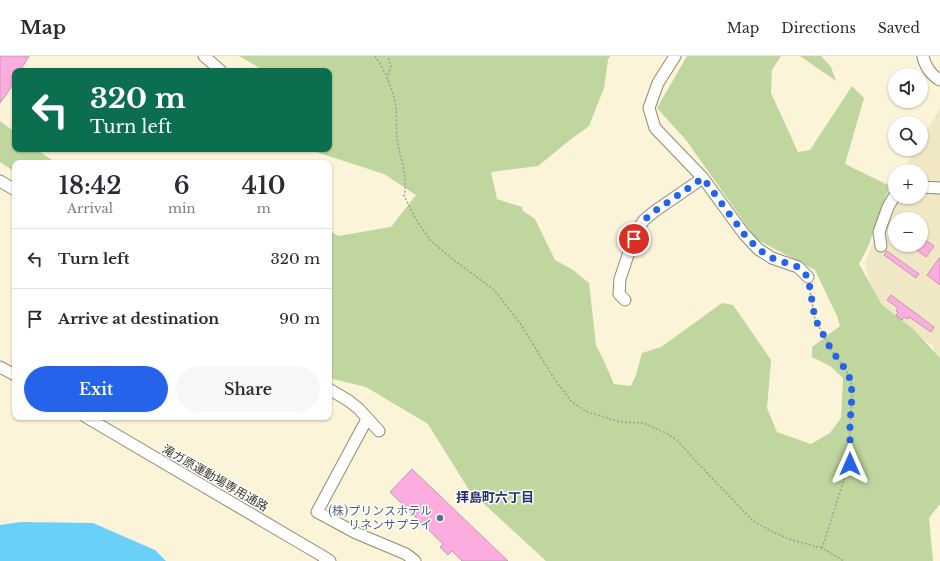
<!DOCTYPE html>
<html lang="en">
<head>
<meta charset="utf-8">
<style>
  :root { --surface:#fff; --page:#f7f7f7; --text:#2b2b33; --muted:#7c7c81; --line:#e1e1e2; --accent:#2563eb }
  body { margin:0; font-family:"Libre Baskerville","Noto Sans JP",serif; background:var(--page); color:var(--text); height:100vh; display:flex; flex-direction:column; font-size:15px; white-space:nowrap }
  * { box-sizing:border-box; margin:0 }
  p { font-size:13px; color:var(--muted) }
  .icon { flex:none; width:22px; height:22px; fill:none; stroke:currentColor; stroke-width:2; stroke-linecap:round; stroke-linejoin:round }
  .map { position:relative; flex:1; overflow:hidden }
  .details { position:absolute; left:12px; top:104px; width:320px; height:260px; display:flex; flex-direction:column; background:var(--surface); border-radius:8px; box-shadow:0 1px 3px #0004 }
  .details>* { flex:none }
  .hud { position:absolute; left:12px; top:12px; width:320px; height:84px; border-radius:8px; box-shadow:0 1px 3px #0004; background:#0b6e4f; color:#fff; overflow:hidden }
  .tools { position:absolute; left:888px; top:12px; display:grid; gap:8px }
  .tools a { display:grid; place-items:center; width:40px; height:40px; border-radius:50%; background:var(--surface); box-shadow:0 1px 3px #0004; font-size:20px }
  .pin { position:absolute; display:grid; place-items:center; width:34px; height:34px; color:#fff; margin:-17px; border:2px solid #fff; border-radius:50%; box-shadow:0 1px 4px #0007 }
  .me { position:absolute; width:44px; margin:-22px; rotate:0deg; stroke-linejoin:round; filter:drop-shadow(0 0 3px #0008) }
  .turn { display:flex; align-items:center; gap:14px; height:84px; padding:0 12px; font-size:18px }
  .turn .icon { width:52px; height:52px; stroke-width:2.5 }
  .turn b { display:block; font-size:28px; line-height:34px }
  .eta { display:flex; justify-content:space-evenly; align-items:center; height:68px; text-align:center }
  .eta b { font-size:24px; font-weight:600; line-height:28px }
  .button { display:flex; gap:8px; margin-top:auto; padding:8px 12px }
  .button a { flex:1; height:46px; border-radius:24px; background:var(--accent); color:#fff; font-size:16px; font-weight:600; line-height:46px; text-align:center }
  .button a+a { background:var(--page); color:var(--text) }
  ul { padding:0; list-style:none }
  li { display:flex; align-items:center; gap:12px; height:60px; padding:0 12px; border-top:1px solid var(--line) }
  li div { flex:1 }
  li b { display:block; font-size:15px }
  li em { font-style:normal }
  header { display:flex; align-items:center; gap:24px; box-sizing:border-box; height:56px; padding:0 20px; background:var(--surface); border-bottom:1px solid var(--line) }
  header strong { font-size:19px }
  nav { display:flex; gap:22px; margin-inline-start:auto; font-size:14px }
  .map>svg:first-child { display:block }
  .built { fill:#f0e7c5; fill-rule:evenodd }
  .green { fill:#bfd79e }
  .water { fill:#69d1f9 }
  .building { fill:#fcacde; stroke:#b89fae }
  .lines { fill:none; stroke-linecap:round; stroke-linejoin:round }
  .minor-casing { stroke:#918a71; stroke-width:13 }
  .path { stroke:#a39e8a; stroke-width:1.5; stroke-dasharray:2 2; stroke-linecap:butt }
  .minor { stroke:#fff; stroke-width:11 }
  .route { stroke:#2563eb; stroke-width:7; stroke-dasharray:0 12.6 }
  .service-dot { fill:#5c6f8a; stroke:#fff; stroke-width:1.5 }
  .labels { text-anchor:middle; stroke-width:3; stroke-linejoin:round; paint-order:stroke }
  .street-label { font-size:12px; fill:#3c392e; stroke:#fff }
  .service-label { font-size:12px; fill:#4e5e75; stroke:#fff; text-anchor:end }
  .neighbourhood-label { font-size:13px; font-weight:bold; fill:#28316b; stroke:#fff }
</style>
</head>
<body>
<header>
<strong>Map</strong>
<nav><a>Map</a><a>Directions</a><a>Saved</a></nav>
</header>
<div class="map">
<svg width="940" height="505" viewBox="0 0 940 505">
  <rect width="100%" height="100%" fill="#fbf4d8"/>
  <path class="built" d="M940,52V327L933,289L888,268L876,256L865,206L895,134V141H921V115H903L916,93H921V84ZM895,163H921V189H895Z"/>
  <path class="green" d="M239,0H610L608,4L604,32L589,70L570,84L538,110L491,116L497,143L522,151L523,155L535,163L555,204L573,214L589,227L596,289L603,303L614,328L631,330L636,319L642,297L661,291L722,247L733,249L771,304L767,352L777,376L811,388L830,377L841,362L843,322L830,310L812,301V291L840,270L837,260L815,214L756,183L686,84L657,52L687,0H781L772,14L771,37L798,96L810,94L852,30L864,42L845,108L890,130L868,191L859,208L882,249L912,272L940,302V448L929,462L933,505H546L469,434L428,368L366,331L329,322V174L338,180L391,171L416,139L384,118L307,93H329V15H265Z
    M800,0H821L831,11L836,25Z
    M0,65L15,76V93H36L56,107H15V116L0,106Z"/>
  <path class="water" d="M21,466L93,467L155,494L166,505H0V469Z"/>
  <path class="building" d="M0,0H29L20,15H15V24L8,36L0,47Z
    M921,181L934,190L926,201L910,189H921Z
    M887,195L919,218L916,222L884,199Z
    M940,201V229L927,219Z
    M891,239L934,271L931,276L909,261L908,263L904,261L902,264L896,260L898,257L896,255L898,252L887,244Z
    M412,413L508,505H462L452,495L448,499L440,491L443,488L390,436Z"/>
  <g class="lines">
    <defs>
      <path id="minor" d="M204,0L221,15
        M675,0L658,27L649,52L655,72L703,122L744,178L758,193L772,202L798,211L808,221
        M923,0C924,9 932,20 940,24
        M0,125L15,134
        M921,131L940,132
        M881,190L879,176L888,151L895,139
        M625,244L619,238L620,223L630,193L638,173L644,164L655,155L703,122
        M0,311L15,319
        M329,333L349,345L359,353L379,375
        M86,361L319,498L330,505
        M367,363L317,456L356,477L406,498L415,505"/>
    </defs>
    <use href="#minor" class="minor-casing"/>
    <path class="path" d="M375,0C385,14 395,37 396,54C397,63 396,73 397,82C399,102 409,119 404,140L417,165L430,184L451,202L494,234L520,267L555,324L571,345L585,355L620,366L643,367L666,377L677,384L691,400L753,465L773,476L792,484L822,492L844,505
      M387,23L391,10L388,0
      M809,229L815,263L832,295L846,314L851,325L852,339L850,368L849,408L822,492"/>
    <use href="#minor" class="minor"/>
  </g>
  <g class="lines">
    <path class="route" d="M634,183L638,173L644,164L655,155L703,122L744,178L758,193L772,202L798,211L808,221L815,263L832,295L846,314L851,325L852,339L850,368V408"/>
  </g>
  <circle class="service-dot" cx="440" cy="462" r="4"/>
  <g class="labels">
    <g class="street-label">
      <text transform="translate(215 422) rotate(30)" y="4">滝ガ原運動場専用通路</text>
    </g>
    <g class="service-label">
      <text x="432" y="459">(株)プリンスホテル<tspan x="432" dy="14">リネンサプライ</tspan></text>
    </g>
    <g class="neighbourhood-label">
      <text x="495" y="446">拝島町六丁目</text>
    </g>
  </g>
</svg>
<div class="tools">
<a><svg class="icon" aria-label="sound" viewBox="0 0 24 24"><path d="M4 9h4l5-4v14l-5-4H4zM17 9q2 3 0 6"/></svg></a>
<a><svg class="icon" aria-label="search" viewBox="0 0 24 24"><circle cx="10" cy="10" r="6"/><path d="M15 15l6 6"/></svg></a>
<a>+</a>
<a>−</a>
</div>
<div class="pin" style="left:634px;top:183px;background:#d93025"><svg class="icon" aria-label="arrive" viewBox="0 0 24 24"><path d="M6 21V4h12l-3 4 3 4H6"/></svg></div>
<svg class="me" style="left:850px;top:408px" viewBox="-20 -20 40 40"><path d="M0-17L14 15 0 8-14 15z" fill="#2563eb" stroke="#fff" stroke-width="4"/></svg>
<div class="hud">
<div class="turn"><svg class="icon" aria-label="left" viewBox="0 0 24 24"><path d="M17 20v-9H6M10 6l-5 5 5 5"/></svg><div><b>320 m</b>Turn left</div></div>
</div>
<section class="details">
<div class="eta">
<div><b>18:42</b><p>Arrival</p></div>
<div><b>6</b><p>min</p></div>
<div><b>410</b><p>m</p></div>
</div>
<ul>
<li><svg class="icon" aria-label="left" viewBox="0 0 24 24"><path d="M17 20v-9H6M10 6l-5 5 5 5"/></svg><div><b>Turn left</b></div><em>320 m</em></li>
<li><svg class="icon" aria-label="arrive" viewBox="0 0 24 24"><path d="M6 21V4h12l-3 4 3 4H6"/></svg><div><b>Arrive at destination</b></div><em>90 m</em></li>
</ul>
<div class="button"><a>Exit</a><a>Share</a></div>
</section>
</div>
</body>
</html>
